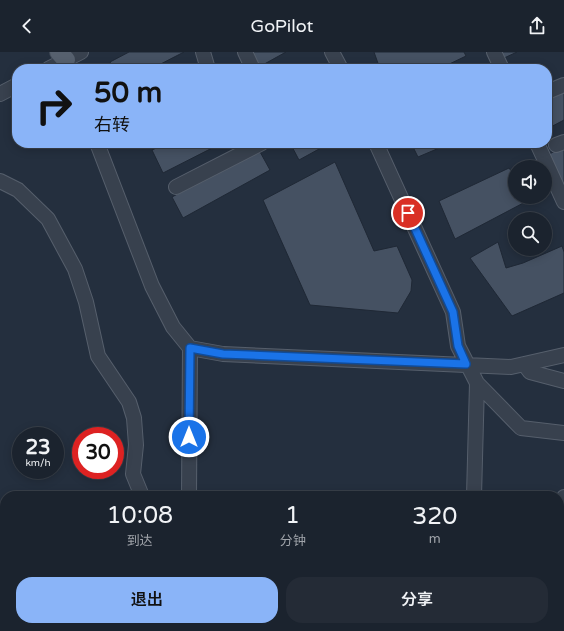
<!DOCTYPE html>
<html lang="zh">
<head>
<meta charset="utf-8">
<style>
  :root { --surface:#1b232e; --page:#242b36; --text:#f1f3f6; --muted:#a0a4aa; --line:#39404a; --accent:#8ab4f8 }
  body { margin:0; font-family:"Varela Round","Noto Sans SC",sans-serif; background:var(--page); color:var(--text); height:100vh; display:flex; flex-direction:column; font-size:15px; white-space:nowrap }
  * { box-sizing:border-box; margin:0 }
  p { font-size:13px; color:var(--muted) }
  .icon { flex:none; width:22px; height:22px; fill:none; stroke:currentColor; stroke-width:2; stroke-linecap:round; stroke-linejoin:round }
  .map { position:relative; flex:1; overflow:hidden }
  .sheet { position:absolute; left:0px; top:439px; width:564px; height:140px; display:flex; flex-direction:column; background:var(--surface); border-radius:16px 16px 0 0; box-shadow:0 2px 10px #0003,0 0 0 1px var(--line) }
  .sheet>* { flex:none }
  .top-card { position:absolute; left:12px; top:12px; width:540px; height:84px; border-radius:16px; box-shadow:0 2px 10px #0003,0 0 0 1px var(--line); background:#8ab4f8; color:#111; overflow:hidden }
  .tools { position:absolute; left:508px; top:108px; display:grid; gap:8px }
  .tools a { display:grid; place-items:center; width:44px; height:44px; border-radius:50%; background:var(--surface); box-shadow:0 2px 10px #0003,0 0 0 1px var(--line); font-size:20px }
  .speed { position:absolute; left:12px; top:375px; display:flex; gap:8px; font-size:20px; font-weight:700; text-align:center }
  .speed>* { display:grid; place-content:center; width:52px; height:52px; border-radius:50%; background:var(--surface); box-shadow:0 2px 10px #0003,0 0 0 1px var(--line); line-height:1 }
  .speed small { font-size:10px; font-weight:400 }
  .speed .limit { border:6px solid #d22; background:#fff; color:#111 }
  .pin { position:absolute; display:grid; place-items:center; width:34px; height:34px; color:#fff; margin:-17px; border:2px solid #fff; border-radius:50%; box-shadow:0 1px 4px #0007 }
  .me { position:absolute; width:44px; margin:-22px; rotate:0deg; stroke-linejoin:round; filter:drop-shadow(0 0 3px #0008) }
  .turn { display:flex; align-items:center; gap:14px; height:84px; padding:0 16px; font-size:18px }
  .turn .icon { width:52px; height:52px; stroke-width:2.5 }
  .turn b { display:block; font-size:28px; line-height:34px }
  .eta { display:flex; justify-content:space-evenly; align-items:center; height:68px; text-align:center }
  .eta b { font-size:24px; font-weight:600; line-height:28px }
  .primary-button { display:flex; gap:8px; margin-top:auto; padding:8px 16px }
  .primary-button a { flex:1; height:46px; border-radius:16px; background:var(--accent); color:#111; font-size:16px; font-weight:600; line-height:46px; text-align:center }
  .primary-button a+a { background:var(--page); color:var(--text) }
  header { display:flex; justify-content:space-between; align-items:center; height:52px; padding:0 16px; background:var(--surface); font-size:18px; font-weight:600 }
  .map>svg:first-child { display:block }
  .building { fill:#455162; stroke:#1f2835 }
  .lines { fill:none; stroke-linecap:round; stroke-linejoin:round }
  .minor-casing { stroke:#565f6c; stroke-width:16 }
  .major-casing { stroke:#414a57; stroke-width:20 }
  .minor { stroke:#38414e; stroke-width:14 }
  .major { stroke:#56606e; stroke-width:18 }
  .route-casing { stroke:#114b97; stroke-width:10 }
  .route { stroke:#1a73e8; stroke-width:7 }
</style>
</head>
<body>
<header><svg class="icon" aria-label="back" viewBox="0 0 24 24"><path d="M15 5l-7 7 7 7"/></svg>GoPilot<svg class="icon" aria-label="share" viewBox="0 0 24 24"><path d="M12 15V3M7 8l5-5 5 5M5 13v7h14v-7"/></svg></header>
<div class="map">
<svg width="564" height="579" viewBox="0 0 564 579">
  <rect width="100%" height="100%" fill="#242f3e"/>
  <path class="building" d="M129,0H184L151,17H114L110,10Z
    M250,0H286L259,15Z
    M374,0H464L466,4L439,17H380Z
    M500,0H517L502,7Z
    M564,36V68L547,77V44Z
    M167,91H222L163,121L152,98Z
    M290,91H330L299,108Z
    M411,91H451L418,105Z
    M564,95V130L559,132L547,103Z
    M259,98L270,118L183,166L172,145Z
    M335,110L374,199L397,194L412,228L411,239L398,261L310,253L263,148Z
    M509,116L515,124V145H530L531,147L455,187L439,149Z
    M498,190L506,216L523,211L562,194L564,200V241L512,264L470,206Z"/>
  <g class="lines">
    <defs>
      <path id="minor" d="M203,0L208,17
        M245,0L253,17
        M332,0L341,17
        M494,0L502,17
        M48,17L81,0
        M547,40L564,33
        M0,42L17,33
        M97,91L152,234L173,275L190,296L223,302L511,315L564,303
        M376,91L453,260L458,294L477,331L474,444
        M537,91L564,150
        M556,93L564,90
        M0,129L18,138L48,167L75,217L86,250L98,304L129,350L134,366L136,393L133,422L142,444
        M176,135L262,91
        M524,312L530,320L564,329
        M477,331L521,376L564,381
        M189,444L190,296
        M561,485L564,445
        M203,574L205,579
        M465,579V574"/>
      <path id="major" d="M59,0L66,8
        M0,530L5,535
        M0,564L5,569
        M38,574L42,579"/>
    </defs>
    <use href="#minor" class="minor-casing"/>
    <use href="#major" class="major-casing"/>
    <use href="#minor" class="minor"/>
    <use href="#major" class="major"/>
  </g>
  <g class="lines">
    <defs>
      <path id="route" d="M189,385L190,296L223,302L466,312L458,294L453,260L408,161"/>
    </defs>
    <use href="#route" class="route-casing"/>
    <use href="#route" class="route"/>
  </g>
</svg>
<div class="tools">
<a><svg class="icon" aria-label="sound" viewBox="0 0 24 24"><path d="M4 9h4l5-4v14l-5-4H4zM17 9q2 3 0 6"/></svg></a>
<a><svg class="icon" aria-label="search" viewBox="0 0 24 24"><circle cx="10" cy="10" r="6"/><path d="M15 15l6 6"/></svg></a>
</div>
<div class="speed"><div>23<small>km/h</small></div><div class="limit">30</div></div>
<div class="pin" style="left:408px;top:161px;background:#d93025"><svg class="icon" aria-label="arrive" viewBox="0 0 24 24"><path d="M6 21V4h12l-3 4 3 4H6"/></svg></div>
<svg class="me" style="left:189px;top:385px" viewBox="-20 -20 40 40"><circle r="17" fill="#1a73e8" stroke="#fff" stroke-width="3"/><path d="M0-11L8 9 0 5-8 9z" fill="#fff"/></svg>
<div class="top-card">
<div class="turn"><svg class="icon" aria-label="right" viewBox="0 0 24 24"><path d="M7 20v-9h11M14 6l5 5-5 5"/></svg><div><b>50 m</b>右转</div></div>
</div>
<section class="sheet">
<div class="eta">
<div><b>10:08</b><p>到达</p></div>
<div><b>1</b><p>分钟</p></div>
<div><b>320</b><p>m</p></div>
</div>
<div class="primary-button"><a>退出</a><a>分享</a></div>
</section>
</div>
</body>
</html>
